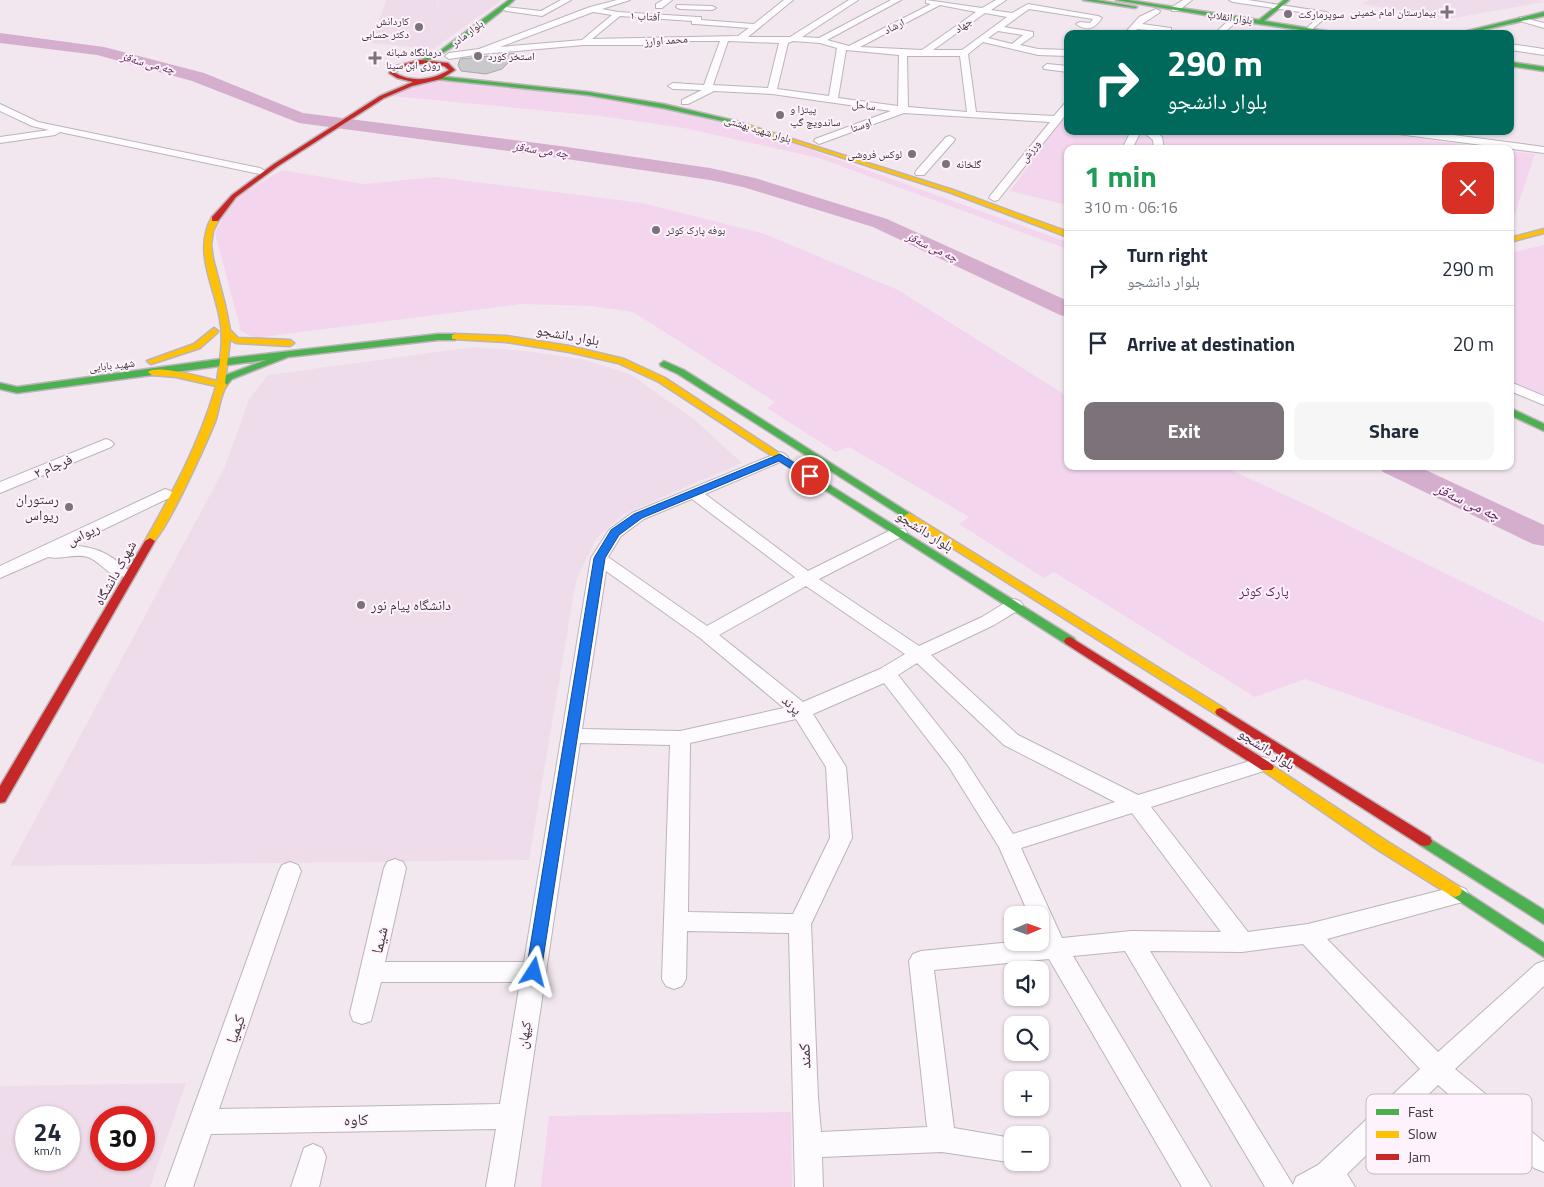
<!DOCTYPE html>
<html lang="en">
<head>
<meta charset="utf-8">
<style>
  :root { --surface:#fff; --page:#f6f6f7; --text:#1f2937; --muted:#747a83; --line:#e0e1e3; --accent:#7b7379 }
  body { margin:0; font-family:"Titillium Web","Noto Naskh Arabic",sans-serif; background:var(--page); color:var(--text); height:100vh; display:flex; flex-direction:column; font-size:19px; white-space:nowrap }
  * { box-sizing:border-box; margin:0 }
  p { font-size:16px; color:var(--muted) }
  .icon { flex:none; width:28px; height:28px; fill:none; stroke:currentColor; stroke-width:2; stroke-linecap:round; stroke-linejoin:round }
  .map { position:relative; flex:1; overflow:hidden }
  .side { position:absolute; left:1064px; top:145px; width:450px; height:325px; display:flex; flex-direction:column; background:var(--surface); border-radius:10px; box-shadow:0 1px 4px #0004 }
  .side>* { flex:none }
  .guide { position:absolute; left:1064px; top:30px; width:450px; height:105px; border-radius:10px; box-shadow:0 1px 4px #0004; background:#00695c; color:#fff; overflow:hidden }
  .needle { width:32px; rotate:88deg }
  .controls { position:absolute; left:1004px; top:906px; display:grid; gap:10px }
  .controls a { display:grid; place-items:center; width:45px; height:45px; border-radius:10px; background:var(--surface); box-shadow:0 1px 4px #0004; font-size:25px }
  .speed { position:absolute; left:15px; top:1106px; display:flex; gap:10px; font-size:25px; font-weight:700; text-align:center }
  .speed>* { display:grid; place-content:center; width:65px; height:65px; border-radius:50%; background:var(--surface); box-shadow:0 1px 4px #0004; line-height:1 }
  .speed small { font-size:12px; font-weight:400 }
  .speed .limit { border:8px solid #d22; background:#fff; color:#111 }
  .pin { position:absolute; display:grid; place-items:center; width:42px; height:42px; color:#fff; margin:-21px; border:2px solid #fff; border-radius:50%; box-shadow:0 1px 5px #0007 }
  .me { position:absolute; width:55px; margin:-28px; rotate:9deg; stroke-linejoin:round; filter:drop-shadow(0 0 4px #0008) }
  .turn { display:flex; align-items:center; gap:18px; height:105px; padding:0 20px; font-size:22px }
  .turn .icon { width:65px; height:65px; stroke-width:2.5 }
  .turn b { display:block; font-size:35px; line-height:42px }
  .round { display:grid; place-items:center; flex:none; width:52px; height:52px; border-radius:10px; background:var(--page) }
  .overview { display:flex; align-items:center; justify-content:space-between; height:85px; padding:0 20px }
  h1 { font-size:30px; font-weight:700; line-height:38px; color:#1e9e55 }
  .action { display:flex; gap:10px; margin-top:auto; padding:10px 20px }
  .action a { flex:1; height:58px; border-radius:10px; background:var(--accent); color:#fff; font-size:20px; font-weight:700; line-height:58px; text-align:center }
  .action a+a { background:var(--page); color:var(--text) }
  ul { padding:0; list-style:none }
  li { display:flex; align-items:center; gap:15px; height:75px; padding:0 20px; border-top:1px solid var(--line) }
  li div { flex:1 }
  li b { display:block; font-size:19px }
  li em { font-style:normal }
  .map>svg:first-child { display:block }
  .built { fill:#efdceb; fill-rule:evenodd }
  .green { fill:#f3d5ed }
  .lines { fill:none; stroke-linecap:round; stroke-linejoin:round }
  .river { fill:#d5aece; fill-rule:evenodd }
  .building { fill:#c9c9cb; stroke:#a9a8ab }
  .street-casing { stroke:#bcb4ba; stroke-width:2 }
  .fast-casing { stroke:#bcb4ba; stroke-width:3 }
  .slow-casing { stroke:#bcb4ba; stroke-width:3 }
  .jam-casing { stroke:#bcb4ba; stroke-width:3 }
  .street { fill:#fdfbfd; fill-rule:evenodd }
  .fast { fill:#4caf50; fill-rule:evenodd }
  .slow { fill:#ffc107; fill-rule:evenodd }
  .jam { fill:#c62828; fill-rule:evenodd }
  .route { fill:#1a73e8; stroke:#114b97 }
  .poi-dot { fill:#7b7379; stroke:#fef2fc; stroke-width:2 }
  .labels { text-anchor:middle; stroke-width:4; stroke-linejoin:round; paint-order:stroke }
  .far-poi-label { font-size:11px; fill:#3b343a; stroke:#fef2fc; text-anchor:start }
  .far-street-label { font-size:11px; fill:#3b343a; stroke:#fef2fc }
  .far-water-label { font-size:12px; font-style:italic; fill:#62265c; stroke:#fef2fc }
  .street-label { font-size:14px; fill:#3b343a; stroke:#fef2fc }
  .poi-label { font-size:14px; fill:#3b343a; stroke:#fef2fc; text-anchor:end }
  .park-label { font-size:14px; fill:#63275d; stroke:#fef2fc }
  .water-label { font-size:15px; font-style:italic; fill:#62265c; stroke:#fef2fc }
  .near-street-label { font-size:16px; fill:#3b343a; stroke:#fef2fc }
  .key { fill:#fef2fc; stroke:#c4b9c2; stroke-width:1 }
  .key-label { font-size:14px; fill:#3b343a }
</style>
</head>
<body>
<div class="map">
<svg width="1544" height="1187" viewBox="0 0 1544 1187">
  <rect width="100%" height="100%" fill="#f2e7ef"/>
  <path class="built" d="M387,0H438L437,11L439,0H502L433,49L370,43Z
    M1369,0H1540L1544,2L1448,19L1362,4Z
    M474,347L525,351L582,359L630,374L695,420L742,463L624,514L596,539L576,581L529,860L10,866L224,469L249,399L268,375Z
    M186,1083L150,1187H0V1086ZM26,1118H69V1160H26ZM101,1118H144V1160H101Z"/>
  <path class="green" d="M439,81L515,86L647,104L696,114L761,132L1067,242V249L819,158L684,128L600,116L392,96L409,88Z
    M1067,113L1068,131H1366L1496,149H1068L1067,205L1010,191Z
    M1510,151L1535,154L1515,214H1510Z
    M282,170L364,184L436,177L642,203L765,234L898,290L1067,396L1068,466H1222L1311,507L1544,622V764L1305,679L1255,697L1054,572L1044,578L959,524L969,517L849,447L836,452L767,408L775,402L633,312L592,306L522,304L254,338L241,331L215,233L225,214L241,194Z
    M1544,245V400L1510,383V253Z
    M791,1112L792,1187H541L549,1116Z"/>
  <g class="lines">
    <path class="river" d="M0,33L104,47L204,73L303,113L560,146L710,168L755,178L887,219L1068,301V317L1060,315L873,227L743,187L710,180L560,158L299,123L192,81L97,55L0,43Z
      M1379,466H1417L1544,525V546L1533,544L1383,472Z"/>
  </g>
  <path class="building" d="M518,53L502,69L486,74L461,71L458,65L460,59Z"/>
  <g class="lines">
    <defs>
      <path id="street" d="M561,0H571L542,16L506,11L502,9L506,7L541,11Z
        M617,0H630L602,9L618,12L698,17H701V20L754,24L784,0H793L748,37H790L849,0H858L802,37L819,38L891,0H901L827,40L849,46L931,4L926,3V0L982,8L996,0H1006L991,10L1012,13L1028,4L1098,16L1102,18C1094,29 1088,32 1076,24L1080,22L1090,23L1093,19L1029,9L1004,27L1033,32V36L1020,45L1038,49L1068,50V56L1038,55L983,42L968,54L976,112L1054,116L1065,103L1068,102V112L998,200L994,201L989,198L990,196L1050,122L904,113L819,144L814,141L815,139L891,111L772,94L714,91L688,104H682V100L702,90L673,89L668,86L673,83L704,85L720,41H659L648,45H584L481,54L449,59L445,56L449,53L479,49L590,7ZM940,5L976,12L922,50L860,47ZM593,12L612,15L582,40L500,47ZM985,13L1007,17L962,50H933ZM620,16L692,21V24H695L749,28L738,36L592,39ZM998,31L1023,35L1012,44L988,38ZM728,41L779,43L768,88L713,85ZM793,41L820,43L837,48L829,96L777,89L788,43ZM846,50L899,55L898,106L838,98ZM907,56H960L967,112L908,107Z
        M663,0H672L662,8H656V4Z
        M1183,0H1192L1178,11H1172V7Z
        M1229,0H1248L1326,12L1330,14L1310,31L1306,29L1320,15L1233,2Z
        M677,5L712,6L716,8L712,10L680,9L676,7Z
        M1156,9L1160,11L1159,13L1142,24L1171,28V32L1137,29L1133,34H1124L1139,17Z
        M1520,17L1544,23V28L1520,21Z
        M1229,20L1236,22L1223,34H1214Z
        M1510,44L1544,49V55L1510,50Z
        M1047,64L1068,66V72L1044,69L1043,67Z
        M0,104L38,122L260,168L265,171L260,174L60,132L55,135L0,143V137L49,130L32,126L0,111Z
        M1131,131H1141L1132,149H1122Z
        M1142,131H1154L1162,137L1164,149H1154L1153,140Z
        M1393,131H1423L1544,147V153L1398,134Z
        M950,136L955,139L954,141L924,175H916L915,173L916,171L946,137Z
        M1510,382L1544,396V405L1510,391Z
        M106,439L111,441L114,444L111,447L0,493V482Z
        M780,452L785,454L788,457L785,460L705,494L808,571L893,529H905L907,532L905,535L819,579L919,646L982,617L1008,601L1014,599L1020,601L1023,605L1020,609L994,625L931,655L1018,735L1138,795L1263,757L1270,759L1273,764L1270,769L1151,807L1248,932L1308,924L1458,886L1466,889L1469,895L1466,901L1327,939L1438,1052L1536,964L1544,961V986L1455,1069L1544,1142V1172L1534,1168L1438,1085L1347,1174L1355,1187H1265L1125,951L1073,956L1211,1187H1182L1049,959L934,970L954,1128L1012,1138V1160L1008,1162L942,1152L822,1157L823,1187H795L789,933L687,931L686,979L682,986L674,989L666,986L662,979L670,745L580,743L514,1187H486L496,1129L211,1134L193,1187H165L279,871L282,865L290,862L298,865L301,871L219,1109L500,1104L520,982H381L371,1021L362,1024L353,1021L350,1013L384,868L387,862L395,859L403,862L406,868L385,962H524L591,558L609,530L632,513ZM692,499L795,577L707,626L608,557L621,536L644,519ZM606,571L700,638L784,708L680,731L582,729ZM806,586L905,654L880,669L803,702L719,635ZM917,663L1004,745L1115,802L1013,834L963,757L898,675ZM884,683L949,767L999,847L1029,915H1040V942H1012L921,951L913,954L909,961L927,1127L821,1132L818,1098L811,924L852,838L846,767L813,714ZM796,719L826,767L830,838L793,914L688,912L690,743ZM1132,813L1221,932L1131,931L1062,938L1021,848ZM1303,944L1420,1069L1318,1165L1296,1177L1293,1185L1150,951L1242,952Z
        M165,489L171,491L173,494L171,497L69,546C93,545 108,553 126,568L129,572L126,576C110,580 102,562 88,557C75,553 61,560 48,557L0,578V566Z
        M313,1144L322,1148L326,1157L319,1187H291L304,1148Z"/>
      <path id="fast" d="M509,0H514C502,12 430,68 417,62L440,51Z
        M1083,0H1096L1137,7L1135,8Z
        M1116,0H1128L1259,20L1284,0H1289L1264,21L1344,34H1330L1259,24Z
        M1544,12V16L1465,34H1455Z
        M1510,62L1544,67V71L1510,66Z
        M437,76L588,92L663,104L740,122L737,124L663,108L588,95L435,79Z
        M438,334H455L459,337L455,340H438L288,357L232,379L225,387L222,388L217,385L226,375L266,360L17,393L0,389V383L17,387L213,360Z
        M664,361L684,370L914,516L913,518H905L678,374L661,366L660,364Z
        M1510,408L1544,424V431L1510,415Z
        M786,458L1074,638L1076,641L1074,644H1066L783,463L781,461Z
        M1425,836L1544,910V924L1420,845L1418,841L1420,837Z
        M1455,885L1544,943V957L1450,895L1448,891L1450,887Z"/>
      <path id="slow" d="M735,121L953,190L1068,232V237L949,192L735,123Z
        M212,217L219,219L213,231L211,245L213,259L225,305L230,330L238,338L290,340L294,343L290,346L236,343L230,339L225,383L227,385C220,394 219,411 215,422C208,439 163,541 150,544L145,541C173,492 199,444 215,390L216,386L176,377L152,375L148,372C158,364 203,378 217,381C220,361 224,339 220,319C214,285 193,251 212,217Z
        M1544,229V233L1510,242V238Z
        M214,328L218,331L217,333L200,348L151,364L147,361L194,344Z
        M455,334L506,336L569,346L624,359L665,378L791,461L789,463H783L659,382L618,363L569,352L506,342L452,339V335Z
        M909,513L1225,709L1227,712L1225,715H1217L905,518L904,516Z
        M1267,762L1388,842L1460,887L1462,891L1460,895L1455,897L1450,895L1378,850L1262,770L1260,767L1262,764Z"/>
      <path id="jam" d="M420,60L448,63L455,70L441,79L412,86L384,98L278,166L236,197L218,221H212V217L232,195L274,164L380,96L413,82L397,78L389,73L396,66ZM420,64L444,66L449,70C433,80 412,83 395,73L400,68Z
        M150,538L155,541L5,802L0,803V786L145,541Z
        M1070,637L1272,764L1274,767L1272,770H1262L1066,644L1064,641L1066,638Z
        M1221,708L1430,837L1432,841L1430,845L1425,846L1420,845L1217,715L1215,712L1217,709Z"/>
    </defs>
    <use href="#street" class="street-casing"/>
    <use href="#fast" class="fast-casing"/>
    <use href="#slow" class="slow-casing"/>
    <use href="#jam" class="jam-casing"/>
    <use href="#street" class="street"/>
    <use href="#fast" class="fast"/>
    <use href="#slow" class="slow"/>
    <use href="#jam" class="jam"/>
  </g>
  <path class="route" d="M780,454L815,476L813,478H806L779,461L642,518L619,535L605,558L541,972L539,977L534,978L528,977L526,972L594,558L611,530L634,514Z"/>
  <g class="poi-dot">
    <path d="M1444.5 4.5h5v5h5v5h-5v5h-5v-5h-5v-5h5z"/>
    <circle cx="1288" cy="14" r="5"/>
    <circle cx="419" cy="27" r="5"/>
    <circle cx="478" cy="56" r="5"/>
    <path d="M372.5 50.5h5v5h5v5h-5v5h-5v-5h-5v-5h5z"/>
    <circle cx="780" cy="115" r="5"/>
    <circle cx="912" cy="154" r="5"/>
    <circle cx="946" cy="164" r="5"/>
    <circle cx="656" cy="230" r="5"/>
    <circle cx="69" cy="507" r="5"/>
    <circle cx="361" cy="605" r="5"/>
  </g>
  <g class="labels">
    <g class="far-poi-label">
      <text x="1436" y="16" text-anchor="end">بیمارستان امام خمینی</text>
      <text x="1298" y="18">سوپرمارکت</text>
      <text x="409" y="25" text-anchor="end">کاردانش<tspan x="409" dy="13">دکتر حسابی</tspan></text>
      <text x="386" y="56">درمانگاه شبانه<tspan x="386" dy="13">روزی ابن سینا</tspan></text>
      <text x="488" y="60">استخر کورد</text>
      <text x="790" y="113">پیتزا و<tspan x="790" dy="13">ساندویچ گپ</tspan></text>
      <text x="902" y="158" text-anchor="end">لوکس فروشی</text>
      <text x="956" y="168">گلخانه</text>
      <text x="666" y="234">بوفه پارک کوثر</text>
    </g>
    <g class="far-street-label">
      <text transform="translate(645 16) rotate(4)" y="4">آفتاب ۱</text>
      <text transform="translate(1230 17) rotate(8)" y="4">بلوار انقلاب</text>
      <text transform="translate(963 25) rotate(-35)" y="4">جهاد</text>
      <text transform="translate(894 26) rotate(-27)" y="4">ارشاد</text>
      <text transform="translate(467 33) rotate(-37)" y="4">بلوار مادر</text>
      <text transform="translate(666 40) rotate(-4)" y="4">محمد اوارز</text>
      <text transform="translate(864 105) rotate(7)" y="4">ساحل</text>
      <text transform="translate(861 125) rotate(-20)" y="4">اوستا</text>
      <text transform="translate(758 129) rotate(17)" y="4">بلوار شهید بهشتی</text>
      <text transform="translate(1030 151) rotate(-52)" y="4">ورزش</text>
      <text transform="translate(112 365) rotate(-6)" y="4">شهید بابایی</text>
    </g>
    <g class="far-water-label">
      <text transform="translate(148 63) rotate(15)" y="4">چە می سەقز</text>
      <text transform="translate(541 150) rotate(8)" y="4">چە می سەقز</text>
      <text transform="translate(932 247) rotate(25)" y="4">چە می سەقز</text>
    </g>
    <g class="street-label">
      <text transform="translate(568 335) rotate(10)" y="5">بلوار دانشجو</text>
      <text transform="translate(53 466) rotate(-23)" y="5">فرجام ۲</text>
      <text transform="translate(925 531) rotate(32)" y="5">بلوار دانشجو</text>
      <text transform="translate(83 534) rotate(-26)" y="5">ریواس</text>
      <text transform="translate(115 573) rotate(-61)" y="5">شهرک دانشگاه</text>
      <text transform="translate(792 705) rotate(43)" y="5">پرند</text>
      <text transform="translate(1267 749) rotate(33)" y="5">بلوار دانشجو</text>
      <text transform="translate(524 1035) rotate(-81)" y="5">کیهان</text>
    </g>
    <g class="poi-label">
      <text x="59" y="504">رستوران<tspan x="59" dy="16">ریواس</tspan></text>
      <text x="371" y="610" text-anchor="start">دانشگاه پیام نور</text>
    </g>
    <g class="park-label">
      <text x="1264" y="596">پارک کوثر</text>
    </g>
    <g class="water-label">
      <text transform="translate(1468 502) rotate(25)" y="5">چە می سەقز</text>
    </g>
    <g class="near-street-label">
      <text transform="translate(379 940) rotate(-77)" y="6">شیما</text>
      <text transform="translate(235 1029) rotate(-71)" y="6">کیمیا</text>
      <text transform="translate(804 1056) rotate(-92)" y="6">کمند</text>
      <text transform="translate(356 1119) rotate(-1)" y="6">کاوه</text>
    </g>
  </g>
  <rect x="1366" y="1094" width="166" height="80" rx="8" class="key"/>
  <rect x="1376" y="1109" width="23" height="6" fill="#4caf50"/>
  <rect x="1376" y="1131" width="23" height="7" fill="#ffc107"/>
  <rect x="1376" y="1154" width="23" height="6" fill="#c62828"/>
  <g class="key-label">
    <text x="1408" y="1117">Fast</text>
    <text x="1408" y="1139">Slow</text>
    <text x="1408" y="1162">Jam</text>
  </g>
</svg>
<div class="controls">
<a><svg class="needle" viewBox="-14 -14 28 28"><path d="M0-13l5 13h-10z" fill="#e53935"/><path d="M0 13l5-13h-10z" fill="#747a83"/></svg></a>
<a><svg class="icon" aria-label="sound" viewBox="0 0 24 24"><path d="M4 9h4l5-4v14l-5-4H4zM17 9q2 3 0 6"/></svg></a>
<a><svg class="icon" aria-label="search" viewBox="0 0 24 24"><circle cx="10" cy="10" r="6"/><path d="M15 15l6 6"/></svg></a>
<a>+</a>
<a>−</a>
</div>
<div class="speed"><div>24<small>km/h</small></div><div class="limit">30</div></div>
<div class="pin" style="left:810px;top:476px;background:#d93025"><svg class="icon" aria-label="arrive" viewBox="0 0 24 24"><path d="M6 21V4h12l-3 4 3 4H6"/></svg></div>
<svg class="me" style="left:534px;top:972px" viewBox="-20 -20 40 40"><path d="M0-17L14 15 0 8-14 15z" fill="#1a73e8" stroke="#fff" stroke-width="4"/></svg>
<div class="guide">
<div class="turn"><svg class="icon" aria-label="right" viewBox="0 0 24 24"><path d="M7 20v-9h11M14 6l5 5-5 5"/></svg><div><b>290 m</b>بلوار دانشجو</div></div>
</div>
<section class="side">
<div class="overview"><div><h1>1 min</h1><p>310 m · 06:16</p></div><a class="round" style="background:#d93025;color:#fff"><svg class="icon" aria-label="close" viewBox="0 0 24 24"><path d="M6 6l12 12M18 6L6 18"/></svg></a></div>
<ul>
<li><svg class="icon" aria-label="right" viewBox="0 0 24 24"><path d="M7 20v-9h11M14 6l5 5-5 5"/></svg><div><b>Turn right</b><p>بلوار دانشجو</p></div><em>290 m</em></li>
<li><svg class="icon" aria-label="arrive" viewBox="0 0 24 24"><path d="M6 21V4h12l-3 4 3 4H6"/></svg><div><b>Arrive at destination</b></div><em>20 m</em></li>
</ul>
<div class="action"><a>Exit</a><a>Share</a></div>
</section>
</div>
</body>
</html>
